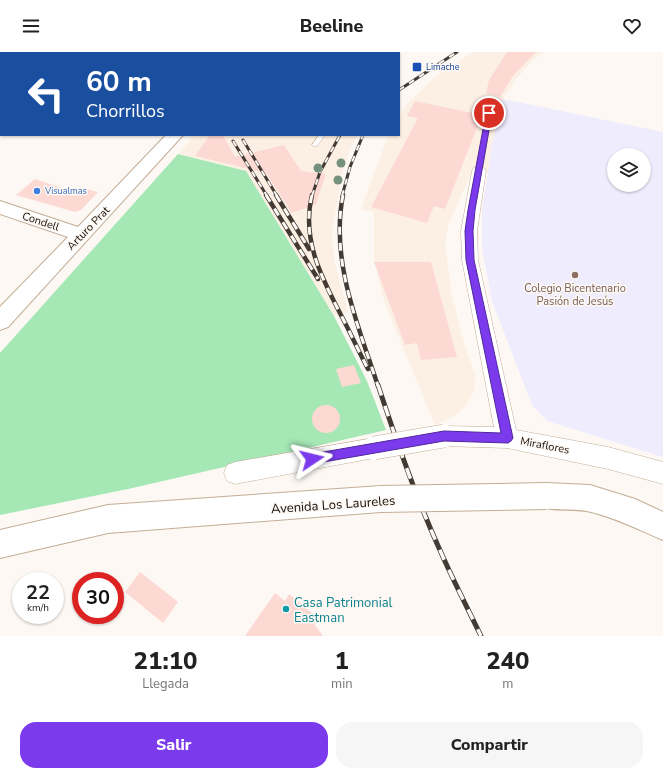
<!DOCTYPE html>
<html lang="es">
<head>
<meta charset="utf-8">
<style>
  :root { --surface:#fff; --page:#f6f6f6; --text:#222; --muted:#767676; --accent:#7c3aed }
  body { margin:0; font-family:"Nunito Sans",sans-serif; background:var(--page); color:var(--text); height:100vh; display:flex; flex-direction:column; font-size:15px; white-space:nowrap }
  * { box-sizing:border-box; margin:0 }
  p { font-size:13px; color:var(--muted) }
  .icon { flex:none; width:22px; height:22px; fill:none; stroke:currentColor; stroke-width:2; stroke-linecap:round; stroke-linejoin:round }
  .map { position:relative; height:584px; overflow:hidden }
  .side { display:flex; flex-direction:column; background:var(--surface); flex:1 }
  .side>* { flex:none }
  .banner { position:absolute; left:0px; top:0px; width:400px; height:84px; box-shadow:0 1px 3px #0004; background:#1a4fa0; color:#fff; overflow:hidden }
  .controls { position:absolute; left:607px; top:96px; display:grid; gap:8px }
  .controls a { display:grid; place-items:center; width:44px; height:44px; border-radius:50%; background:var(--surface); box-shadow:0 1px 3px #0004; font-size:20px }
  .speed { position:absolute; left:12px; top:520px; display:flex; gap:8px; font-size:20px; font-weight:700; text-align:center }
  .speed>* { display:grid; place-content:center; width:52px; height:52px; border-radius:50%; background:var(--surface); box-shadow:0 1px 3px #0004; line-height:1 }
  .speed small { font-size:10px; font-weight:400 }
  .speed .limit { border:6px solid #d22; background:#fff; color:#111 }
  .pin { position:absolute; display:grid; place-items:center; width:34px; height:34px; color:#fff; margin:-17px; border:2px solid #fff; border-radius:50%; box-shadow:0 1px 4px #0007 }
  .me { position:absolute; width:44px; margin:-22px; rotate:80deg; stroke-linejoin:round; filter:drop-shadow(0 0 3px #0008) }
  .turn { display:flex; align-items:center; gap:14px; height:84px; padding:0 20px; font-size:18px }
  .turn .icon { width:52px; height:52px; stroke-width:2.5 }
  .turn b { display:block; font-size:28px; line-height:34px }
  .eta { display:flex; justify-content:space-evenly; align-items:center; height:68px; text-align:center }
  .eta b { font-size:24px; font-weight:800; line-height:28px }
  .action { display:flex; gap:8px; margin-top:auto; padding:8px 20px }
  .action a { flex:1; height:46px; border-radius:16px; background:var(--accent); color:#fff; font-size:16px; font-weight:800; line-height:46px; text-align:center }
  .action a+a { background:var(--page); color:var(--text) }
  header { display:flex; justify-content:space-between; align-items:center; height:52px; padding:0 20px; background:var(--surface); font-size:18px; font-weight:800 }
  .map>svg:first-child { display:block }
  .built { fill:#fcf0e4 }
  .education { fill:#efecfe; fill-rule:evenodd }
  .green { fill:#a5e7b5 }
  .building { fill:#fdd9d4 }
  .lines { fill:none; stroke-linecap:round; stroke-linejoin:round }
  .lane-casing { stroke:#c4ad96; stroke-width:1 }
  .street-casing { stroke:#c4ad96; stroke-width:1 }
  .secondary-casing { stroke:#c4ad96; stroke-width:2 }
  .primary-casing { stroke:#c4ad96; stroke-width:2 }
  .lane { fill:#fff; fill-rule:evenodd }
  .street { fill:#fff; fill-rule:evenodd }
  .secondary { fill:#fff; fill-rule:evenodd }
  .primary { fill:#fff; fill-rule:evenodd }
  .rail-far2-casing { stroke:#423a33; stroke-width:3 }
  .rail-far1-casing { stroke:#423a33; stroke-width:4.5 }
  .rail-casing { stroke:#423a33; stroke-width:5 }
  .rail-far2 { stroke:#fdf8f3; stroke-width:2; stroke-dasharray:6; stroke-linecap:butt }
  .rail-far1 { stroke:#fdf8f3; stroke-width:3; stroke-dasharray:8; stroke-linecap:butt }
  .rail { stroke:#fdf8f3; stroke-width:3.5; stroke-dasharray:11; stroke-linecap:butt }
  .street-bridge-casing { stroke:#c4ad96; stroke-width:24; stroke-linecap:butt }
  .primary-bridge-casing { stroke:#c4ad96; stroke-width:28; stroke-linecap:butt }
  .street-bridge { stroke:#fff; stroke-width:23 }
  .primary-bridge { stroke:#fff; stroke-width:26 }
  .tree { fill:#74917d }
  .route { fill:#7c3aed; stroke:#51269a }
  .transit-dot { fill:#1a4fb4; stroke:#fdf8f3; stroke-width:1.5 }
  .shop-dot { fill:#3f7fe0; stroke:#fdf8f3; stroke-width:1.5 }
  .education-dot { fill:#8d6e63; stroke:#fdf8f3; stroke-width:1.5 }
  .culture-dot { fill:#0f9aa8; stroke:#fdf8f3; stroke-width:1.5 }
  .labels { text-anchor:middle; stroke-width:3; stroke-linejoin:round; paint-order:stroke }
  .far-transit-label { font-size:9px; fill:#164399; stroke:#fdf8f3; text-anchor:start }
  .far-shop-label { font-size:9px; fill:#366cbe; stroke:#fdf8f3; text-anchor:start }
  .street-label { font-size:11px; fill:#181008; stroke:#fdf8f3 }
  .education-label { font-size:11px; fill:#785e54; stroke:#fdf8f3 }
  .near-street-label { font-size:13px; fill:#181008; stroke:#fdf8f3 }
  .near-culture-label { font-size:13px; fill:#0d838f; stroke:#fdf8f3; text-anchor:start }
</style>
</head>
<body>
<header><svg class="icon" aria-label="menu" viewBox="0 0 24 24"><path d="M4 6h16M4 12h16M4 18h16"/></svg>Beeline<svg class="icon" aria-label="heart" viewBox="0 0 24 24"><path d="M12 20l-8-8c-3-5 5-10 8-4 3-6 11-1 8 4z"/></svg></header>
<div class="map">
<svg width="663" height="584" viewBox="0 0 663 584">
  <rect width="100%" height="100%" fill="#fdf8f3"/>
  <path class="built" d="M473,0H543L534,7L517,26L503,47L488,121L472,119L448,174L445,192L452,244L464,291L475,323L474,339L464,356L451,366L435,373L384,249L374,206V160L361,157L386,89L389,83H399V65L408,51L434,26Z
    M195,83H359L352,92L342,122L332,180L334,207L348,260L334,264L246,119L178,102Z"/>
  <path class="education" d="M503,47L663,80V405L547,369L532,353L492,249L482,197V157L493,87ZM614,103H644V133H614Z"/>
  <path class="green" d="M178,102L246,119L334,264L367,329L386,378L128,437L0,463V301Z"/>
  <path class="building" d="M507,0H536L513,24L500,45L486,41L489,28Z
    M415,49L482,63L445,157L434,154L427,171L371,155L418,66L407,64Z
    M210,83H223L235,105L284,93L301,119L326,122L316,152L292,161L266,121L195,104Z
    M35,127L78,141L82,136L98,140L81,158L75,160L16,143Z
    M374,210H431L457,305L421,308L417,291L405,293Z
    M354,313L361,331L342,335L336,317Z
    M312 367a14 14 0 1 1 28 0a14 14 0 1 1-28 0Z
    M140,520L178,550L163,571L125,540Z
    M275,541L285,549L289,542L318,566L314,572L323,584H245Z"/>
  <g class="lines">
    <defs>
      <path id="lane" d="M362,0H368L361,1Z
        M489,59L492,61L482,119L479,121L476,119L486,61Z
        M319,83H325L317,94H313L312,93Z"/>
      <path id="street" d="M479,114L484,116L486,119L477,179L478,208L516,378L608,395L663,410V432L608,417L507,396L444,394L436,391L433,384L436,377L444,374L494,375L462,208L461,179L472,119L474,116Z
        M374,386L382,389L385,396L382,403L374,406L235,432L227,429L224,421L227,413L235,410Z"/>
      <path id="secondary" d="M229,0H247L248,1H230Z
        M166,83H183L8,275L0,278V255L68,185L0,162V149L78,175Z"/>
      <path id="primary" d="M546,431L590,433L635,447L663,460V488C639,478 616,466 591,460C573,455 554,461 537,453L533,444L537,435Z
        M381,434L390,438L394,447L390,456L381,460L108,481L0,506V478L108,453Z"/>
    </defs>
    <use href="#lane" class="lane-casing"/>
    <use href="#street" class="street-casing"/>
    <use href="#secondary" class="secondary-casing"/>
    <use href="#primary" class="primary-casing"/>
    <use href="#lane" class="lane"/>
    <use href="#street" class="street"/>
    <use href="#secondary" class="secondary"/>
    <use href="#primary" class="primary"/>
    <defs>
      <path id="rail-far2" d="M399,38L457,0
        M243,88L277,144
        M233,89L267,144
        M312,144L320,120L340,83
        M342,144L350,115L363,83"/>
      <path id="rail-far1" d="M266,143L318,227
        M276,143L309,197
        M312,143C301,188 322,226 342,265C351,282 359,300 368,317
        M343,143C330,208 358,273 378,334"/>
      <path id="rail" d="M378,333C396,388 415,443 439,496C452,526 467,555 481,584"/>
    </defs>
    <use href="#rail-far2" class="rail-far2-casing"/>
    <use href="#rail-far1" class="rail-far1-casing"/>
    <use href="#rail" class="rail-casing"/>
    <use href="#rail-far2" class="rail-far2"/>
    <use href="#rail-far1" class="rail-far1"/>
    <use href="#rail" class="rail"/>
    <defs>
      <path id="street-bridge" d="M374,396L444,384"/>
      <path id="primary-bridge" d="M381,447L546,444"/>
    </defs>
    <use href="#street-bridge" class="street-bridge-casing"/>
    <use href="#primary-bridge" class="primary-bridge-casing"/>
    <use href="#street-bridge" class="street-bridge"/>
    <use href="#primary-bridge" class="primary-bridge"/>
  </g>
  <g class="tree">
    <circle cx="341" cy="111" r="4.5"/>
    <circle cx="318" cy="116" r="4.5"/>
    <circle cx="338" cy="128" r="4.5"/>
  </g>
  <path class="route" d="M489,59L492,61L475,158L473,179L474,208L513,386L511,389L508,391L444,389L312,412L309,411L307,407L309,403L312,402L444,379L501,381L466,208L465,179L468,158L486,61Z"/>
  <rect class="transit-dot" x="412" y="10" width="10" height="10" rx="2"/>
  <circle class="shop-dot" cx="37" cy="139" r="4"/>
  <circle class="education-dot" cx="575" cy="223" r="4"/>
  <circle class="culture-dot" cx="286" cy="557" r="4"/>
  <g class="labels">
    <g class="far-transit-label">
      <text x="426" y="18">Limache</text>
    </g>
    <g class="far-shop-label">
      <text x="45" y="142">Visualmas</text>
    </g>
    <g class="street-label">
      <text transform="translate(41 169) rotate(18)" y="4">Condell</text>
      <text transform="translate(88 176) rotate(-46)" y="4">Arturo Prat</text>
      <text transform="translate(545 393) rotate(11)" y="4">Miraflores</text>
    </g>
    <g class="education-label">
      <text x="575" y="240">Colegio Bicentenario<tspan x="575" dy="13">Pasión de Jesús</tspan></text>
    </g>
    <g class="near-street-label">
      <text transform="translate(333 452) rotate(-4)" y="5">Avenida Los Laureles</text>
    </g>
    <g class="near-culture-label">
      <text x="294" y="555">Casa Patrimonial<tspan x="294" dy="15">Eastman</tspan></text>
    </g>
  </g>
</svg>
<div class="controls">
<a><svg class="icon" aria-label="layers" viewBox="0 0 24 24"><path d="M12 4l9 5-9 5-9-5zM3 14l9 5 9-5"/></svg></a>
</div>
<div class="speed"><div>22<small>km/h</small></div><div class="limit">30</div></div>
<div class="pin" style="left:489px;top:61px;background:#d93025"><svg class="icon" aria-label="arrive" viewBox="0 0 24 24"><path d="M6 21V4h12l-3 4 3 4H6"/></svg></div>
<svg class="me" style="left:312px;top:407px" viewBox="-20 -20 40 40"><path d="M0-17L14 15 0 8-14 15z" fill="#7c3aed" stroke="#fff" stroke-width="4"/></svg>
<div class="banner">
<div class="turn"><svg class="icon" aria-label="left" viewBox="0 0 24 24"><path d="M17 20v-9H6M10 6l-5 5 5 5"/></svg><div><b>60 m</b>Chorrillos</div></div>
</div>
</div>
<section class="side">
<div class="eta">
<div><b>21:10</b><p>Llegada</p></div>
<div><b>1</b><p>min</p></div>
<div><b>240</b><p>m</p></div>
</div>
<div class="action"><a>Salir</a><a>Compartir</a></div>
</section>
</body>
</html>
